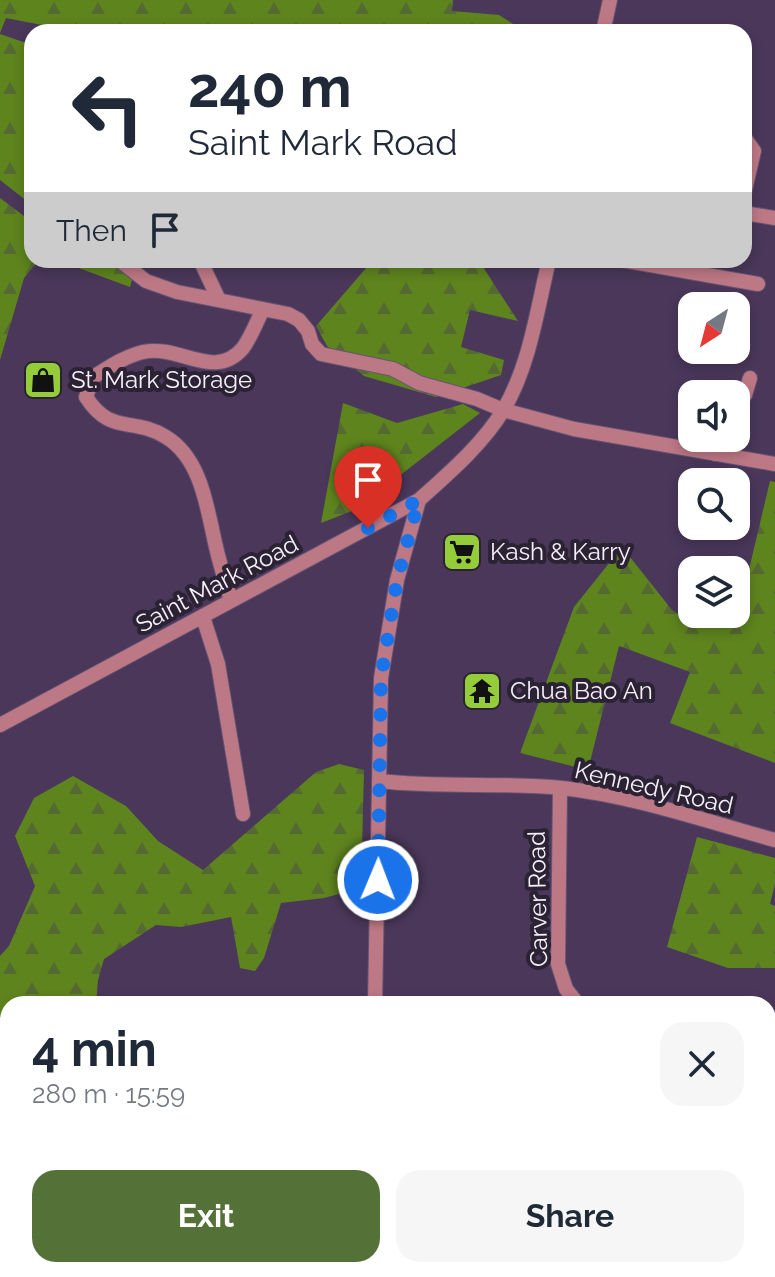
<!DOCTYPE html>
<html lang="en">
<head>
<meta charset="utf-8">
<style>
  :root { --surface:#fff; --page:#f6f6f7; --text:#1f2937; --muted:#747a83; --accent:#547238 }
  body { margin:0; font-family:Raleway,sans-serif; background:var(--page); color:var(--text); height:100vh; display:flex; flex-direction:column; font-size:30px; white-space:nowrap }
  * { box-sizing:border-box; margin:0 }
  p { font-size:26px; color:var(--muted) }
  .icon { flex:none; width:44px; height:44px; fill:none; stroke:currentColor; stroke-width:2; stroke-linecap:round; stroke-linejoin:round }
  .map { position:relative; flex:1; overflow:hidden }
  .panel { position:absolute; left:0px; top:996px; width:776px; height:282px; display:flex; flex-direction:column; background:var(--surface); border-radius:24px 24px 0 0; box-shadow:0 4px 12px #0003 }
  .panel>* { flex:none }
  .banner { position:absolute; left:24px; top:24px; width:728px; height:244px; border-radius:24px; box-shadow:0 4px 12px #0003; background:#fff; color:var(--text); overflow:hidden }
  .needle { width:52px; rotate:216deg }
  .controls { position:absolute; left:678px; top:292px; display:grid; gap:16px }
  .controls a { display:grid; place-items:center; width:72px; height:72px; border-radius:16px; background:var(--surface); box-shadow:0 4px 12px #0003; font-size:40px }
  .pin { position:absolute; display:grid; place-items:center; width:68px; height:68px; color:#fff; margin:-82px -34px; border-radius:50% 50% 50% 0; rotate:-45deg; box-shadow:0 0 8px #0007 }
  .pin .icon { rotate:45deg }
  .me { position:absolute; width:88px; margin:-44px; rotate:1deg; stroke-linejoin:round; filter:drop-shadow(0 0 6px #0008) }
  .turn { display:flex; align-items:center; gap:28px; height:168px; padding:0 32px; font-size:36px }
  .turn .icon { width:104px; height:104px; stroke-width:2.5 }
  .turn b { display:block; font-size:56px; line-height:68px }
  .then { display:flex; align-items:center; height:76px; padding:0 32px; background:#0003; gap:16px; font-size:30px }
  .round { display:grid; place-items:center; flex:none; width:84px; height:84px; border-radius:24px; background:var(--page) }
  .headline { display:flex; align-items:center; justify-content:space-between; height:136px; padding:0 32px }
  h1 { font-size:48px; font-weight:700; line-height:60px }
  .button { display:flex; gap:16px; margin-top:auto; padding:16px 32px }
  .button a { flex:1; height:92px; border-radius:24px; background:var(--accent); color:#fff; font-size:32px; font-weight:700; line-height:92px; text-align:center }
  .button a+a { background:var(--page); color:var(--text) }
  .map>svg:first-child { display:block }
  .forest { fill:url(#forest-firs) }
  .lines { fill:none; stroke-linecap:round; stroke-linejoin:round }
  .minor-casing { stroke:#665474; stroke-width:16 }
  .minor { stroke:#bd7885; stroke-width:14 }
  .route { stroke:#1a73e8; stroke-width:14; stroke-dasharray:0 25.2 }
  .labels { text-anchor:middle; stroke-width:8; stroke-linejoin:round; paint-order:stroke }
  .poi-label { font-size:24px; fill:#f6effc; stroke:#2b2333; text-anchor:start }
  .street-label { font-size:24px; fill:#f6effc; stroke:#2b2333 }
</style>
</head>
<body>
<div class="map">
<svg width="775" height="1277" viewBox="0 0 775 1277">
  <defs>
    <pattern id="forest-firs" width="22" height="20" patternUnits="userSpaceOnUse" patternTransform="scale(2)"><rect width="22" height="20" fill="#5e841e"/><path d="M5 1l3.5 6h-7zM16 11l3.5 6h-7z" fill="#556933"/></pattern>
  </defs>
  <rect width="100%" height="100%" fill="#4a375a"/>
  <path class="forest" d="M0,0H453L452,11L499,15L526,32H78L6,18L0,33Z
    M0,34L32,45V205L0,180Z
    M0,198L32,222V260H39L24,278L0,360Z
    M57,260H130L137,262L130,287Z
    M373,260H475L481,264L518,321L470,310L461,347L504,360L501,375L436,397L364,376L327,346L316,326Z
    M343,403L397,423L463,404L480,413L357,509L321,523Z
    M770,481L775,482V763L670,723L690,672L619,646L588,770L520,753L574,607L622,547L672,610L696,626L720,614H736V606L741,603Z
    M339,764L364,770L361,888L324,898L281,903L264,958L255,971L240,968L231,917L181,927L156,925L104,959L98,980L96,1004H8V1031L0,1023V956L9,946L35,886L15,836L34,798L73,776L126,806L158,841L203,870L316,772Z
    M697,837L775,858V884L770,904L775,906V968H728L667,947Z
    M677,1270H740L742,1277H677Z"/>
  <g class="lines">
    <defs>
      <path id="minor" d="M603,32L610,0
        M744,137L754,151L744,194
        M744,213L775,218
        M119,260L146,281L177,292L288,314L299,320L308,331L312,344L321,354L393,369L419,383L477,399L503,410L574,429L775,464
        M200,260L219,300
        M622,260L758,284
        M736,402L745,395L750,378
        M715,454L721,438
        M231,601C226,583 220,565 216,547C207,509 202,459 166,437C132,416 111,436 86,397L93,377C108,368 125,356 143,352C181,344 214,382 243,348C251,337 257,321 263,309
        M203,617L218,664L243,814
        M0,725L419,500C449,473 483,444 504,409C530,364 537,310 549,260
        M379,781C440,788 501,782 562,788C634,796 705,821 775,840
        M560,788L558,964L566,989L578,1004
        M375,1004L381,678L397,580L419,500
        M768,1051L775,1052
        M768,1244L775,1245
        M436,1270L456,1277
        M156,1277L161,1270
        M295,1277L297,1270
        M661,1277L662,1270"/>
    </defs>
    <use href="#minor" class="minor-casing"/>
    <use href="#minor" class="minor"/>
  </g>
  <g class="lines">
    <path class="route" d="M368,528L419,500L397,580L381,678L378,880"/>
  </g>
  <defs>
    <symbol id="shop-square" viewBox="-11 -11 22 22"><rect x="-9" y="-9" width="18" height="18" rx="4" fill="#95cc3a" stroke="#2b2333"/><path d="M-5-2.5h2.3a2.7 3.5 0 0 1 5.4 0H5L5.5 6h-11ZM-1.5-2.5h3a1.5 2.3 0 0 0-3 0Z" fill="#111"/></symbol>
    <symbol id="supermarket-square" viewBox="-11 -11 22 22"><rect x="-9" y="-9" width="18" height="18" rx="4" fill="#95cc3a" stroke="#2b2333"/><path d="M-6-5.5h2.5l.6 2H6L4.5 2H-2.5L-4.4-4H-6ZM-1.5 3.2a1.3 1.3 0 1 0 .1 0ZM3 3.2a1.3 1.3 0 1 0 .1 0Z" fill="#111"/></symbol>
    <symbol id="temple-square" viewBox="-11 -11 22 22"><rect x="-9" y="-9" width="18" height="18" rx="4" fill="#95cc3a" stroke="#2b2333"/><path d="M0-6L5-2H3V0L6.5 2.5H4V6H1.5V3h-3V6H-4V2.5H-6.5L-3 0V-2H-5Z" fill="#111"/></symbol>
  </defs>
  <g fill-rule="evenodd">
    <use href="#shop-square" x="21" y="358" width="44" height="44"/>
    <use href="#supermarket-square" x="440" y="530" width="44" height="44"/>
    <use href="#temple-square" x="460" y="669" width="44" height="44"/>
  </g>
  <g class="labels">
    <g class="poi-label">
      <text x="71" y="388">St. Mark Storage</text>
      <text x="490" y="560">Kash &amp; Karry</text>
      <text x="510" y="699">Chua Bao An</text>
    </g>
    <g class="street-label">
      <text transform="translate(217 584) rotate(-28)" y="8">Saint Mark Road</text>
      <text transform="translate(654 788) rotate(13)" y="8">Kennedy Road</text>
      <text transform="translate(538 899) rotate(-91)" y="8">Carver Road</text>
    </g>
  </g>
</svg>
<div class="controls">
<a><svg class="needle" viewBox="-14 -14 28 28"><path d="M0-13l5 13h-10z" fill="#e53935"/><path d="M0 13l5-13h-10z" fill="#747a83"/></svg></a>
<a><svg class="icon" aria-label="sound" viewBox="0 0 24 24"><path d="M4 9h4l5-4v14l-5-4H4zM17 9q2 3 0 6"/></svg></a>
<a><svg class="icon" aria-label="search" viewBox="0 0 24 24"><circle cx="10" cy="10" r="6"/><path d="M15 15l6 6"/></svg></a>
<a><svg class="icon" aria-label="layers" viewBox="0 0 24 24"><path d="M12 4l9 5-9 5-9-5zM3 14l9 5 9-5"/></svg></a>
</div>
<div class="pin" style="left:368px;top:528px;background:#d93025"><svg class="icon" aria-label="arrive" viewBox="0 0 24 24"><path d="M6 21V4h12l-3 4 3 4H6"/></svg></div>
<svg class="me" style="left:378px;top:880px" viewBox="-20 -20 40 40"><circle r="17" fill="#1a73e8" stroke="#fff" stroke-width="3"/><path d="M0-11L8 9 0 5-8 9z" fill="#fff"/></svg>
<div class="banner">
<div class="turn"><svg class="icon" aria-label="left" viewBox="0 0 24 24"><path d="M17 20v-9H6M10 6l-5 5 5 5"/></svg><div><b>240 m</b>Saint Mark Road</div></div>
<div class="then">Then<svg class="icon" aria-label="arrive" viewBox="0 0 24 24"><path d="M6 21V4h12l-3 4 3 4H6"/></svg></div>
</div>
<section class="panel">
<div class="headline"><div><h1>4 min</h1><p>280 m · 15:59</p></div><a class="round"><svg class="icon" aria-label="close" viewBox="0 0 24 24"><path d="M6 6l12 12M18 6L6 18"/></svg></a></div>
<div class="button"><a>Exit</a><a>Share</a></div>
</section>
</div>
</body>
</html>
